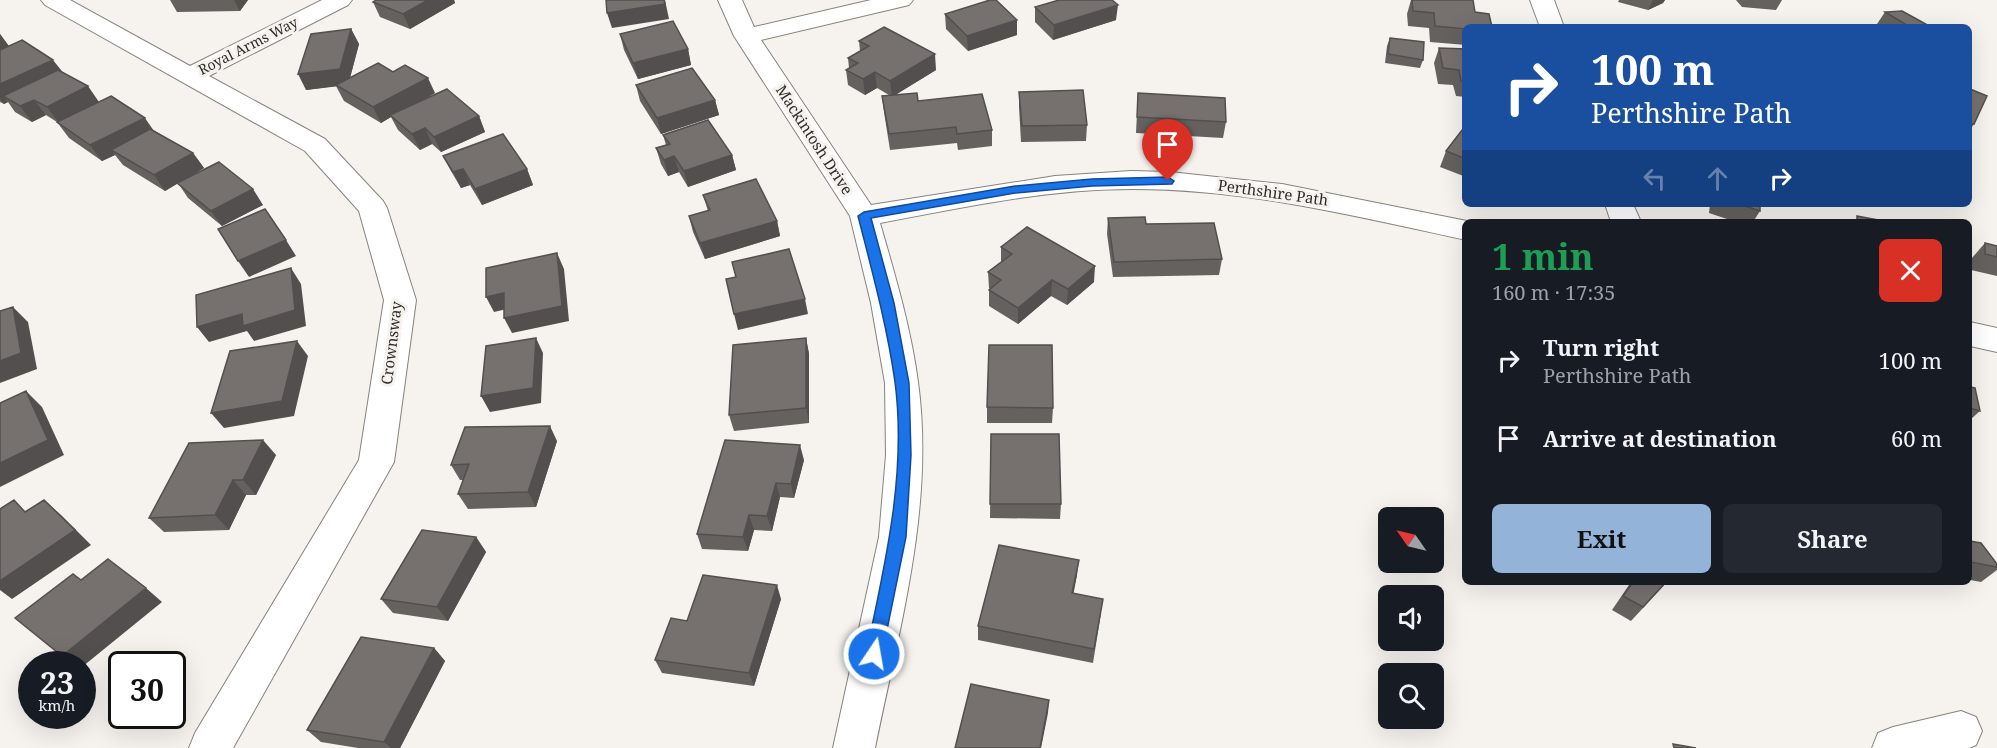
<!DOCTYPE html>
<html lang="en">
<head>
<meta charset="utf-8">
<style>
  :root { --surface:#171b24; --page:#242831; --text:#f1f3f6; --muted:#9ea1a6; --accent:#93b3d9 }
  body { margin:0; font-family:"Noto Serif",serif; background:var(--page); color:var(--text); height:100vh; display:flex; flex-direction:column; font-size:22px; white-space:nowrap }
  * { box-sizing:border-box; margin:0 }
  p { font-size:20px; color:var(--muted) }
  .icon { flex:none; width:33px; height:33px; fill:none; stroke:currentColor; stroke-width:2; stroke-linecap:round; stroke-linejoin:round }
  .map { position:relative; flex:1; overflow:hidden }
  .details { position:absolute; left:1462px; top:219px; width:510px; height:366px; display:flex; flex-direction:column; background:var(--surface); border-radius:9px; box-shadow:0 6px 24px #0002 }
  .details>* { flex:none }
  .top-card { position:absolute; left:1462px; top:24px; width:510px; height:183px; border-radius:9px; box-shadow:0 6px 24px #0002; background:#1a4fa0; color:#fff; overflow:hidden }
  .needle { width:39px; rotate:304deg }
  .buttons { position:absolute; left:1378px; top:507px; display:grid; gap:12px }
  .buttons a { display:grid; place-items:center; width:66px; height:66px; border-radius:9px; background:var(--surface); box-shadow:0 6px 24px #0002; font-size:30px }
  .speed { position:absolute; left:18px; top:651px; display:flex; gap:12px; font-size:30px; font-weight:700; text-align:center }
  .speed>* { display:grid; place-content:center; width:78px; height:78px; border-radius:50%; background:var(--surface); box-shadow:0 6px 24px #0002; line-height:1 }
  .speed small { font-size:15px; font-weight:400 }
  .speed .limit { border:3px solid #111; border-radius:9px; background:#fff; color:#111 }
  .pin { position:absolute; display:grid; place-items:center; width:51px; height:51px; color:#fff; margin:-62px -26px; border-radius:50% 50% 50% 0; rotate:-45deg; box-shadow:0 0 6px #0007 }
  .pin .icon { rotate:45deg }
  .me { position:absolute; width:66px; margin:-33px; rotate:12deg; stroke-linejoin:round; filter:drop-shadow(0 0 4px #0008) }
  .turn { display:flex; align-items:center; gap:21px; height:126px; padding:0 30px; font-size:27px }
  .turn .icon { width:78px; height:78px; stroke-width:2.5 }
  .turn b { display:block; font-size:42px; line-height:51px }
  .lanes { display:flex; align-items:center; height:57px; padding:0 30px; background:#0003; justify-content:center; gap:30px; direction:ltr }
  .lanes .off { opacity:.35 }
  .round { display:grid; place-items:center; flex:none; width:63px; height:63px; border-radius:9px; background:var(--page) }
  .summary { display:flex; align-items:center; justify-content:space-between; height:102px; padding:0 30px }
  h1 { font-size:36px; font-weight:700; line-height:45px; color:#1e9e55 }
  .cta { display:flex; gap:12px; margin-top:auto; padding:12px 30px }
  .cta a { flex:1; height:69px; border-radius:9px; background:var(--accent); color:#111; font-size:24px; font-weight:700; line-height:69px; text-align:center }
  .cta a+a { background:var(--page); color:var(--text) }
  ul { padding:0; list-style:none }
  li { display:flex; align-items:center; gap:18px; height:78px; padding:0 30px }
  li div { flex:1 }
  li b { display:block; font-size:22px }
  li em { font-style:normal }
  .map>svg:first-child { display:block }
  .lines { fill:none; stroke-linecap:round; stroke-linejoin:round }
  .street-casing { stroke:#86837f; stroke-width:2 }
  .street { fill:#fff; fill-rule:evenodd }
  .wall { fill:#65615f }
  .shaded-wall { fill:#534f4e }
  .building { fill:#76716f; stroke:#534f4e; stroke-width:1.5 }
  .route { fill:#1a73e8; stroke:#114b97; stroke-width:1.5 }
  .labels { text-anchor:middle; stroke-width:6; stroke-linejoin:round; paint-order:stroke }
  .far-street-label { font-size:14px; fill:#2d2c2a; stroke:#f6f3ef }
  .street-label { font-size:15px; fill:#2d2c2a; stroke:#f6f3ef }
</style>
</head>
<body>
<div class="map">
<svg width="1997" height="748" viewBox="0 0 1997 748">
  <rect width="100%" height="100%" fill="#f6f3ef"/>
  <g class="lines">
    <defs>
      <path id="street" d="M41,0H70L190,66L322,0H352L348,5L209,76L325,139L383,201L387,208L416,300L394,462L233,748H189L195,733L359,460L384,300L359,211L305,151L45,5Z
        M718,0H742L754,27L871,0H913L909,5L761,40L871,205L1055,176L1131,171L1170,172L1282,184L1472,222H1466V240C1356,216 1246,189 1133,189C1048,189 963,207 880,223C895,275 911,328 918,382C935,505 899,629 875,748H833L879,537L886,455L885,383L871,303L850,216L734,36Z
        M1530,0H1554L1564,27H1540Z
        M1605,204H1633L1641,222H1611Z
        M1970,322L1997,328V352L1970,346Z
        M1961,711L1976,717L1982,731L1976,745L1969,748H1872L1878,733L1893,727Z"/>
    </defs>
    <use href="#street" class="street-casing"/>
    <use href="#street" class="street"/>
  </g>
  <path class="wall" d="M170,0H248L240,11L177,12Z
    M376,0H454L455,3L410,29L380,17L373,2Z
    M1411,0H1473L1466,27V45L1430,42L1429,28L1408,26L1407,14Z
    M1619,0H1665L1663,3L1648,10L1618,2Z
    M1736,0H1782L1776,10L1742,7Z
    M1035,7L1116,20L1053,40L1035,22Z
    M1885,12L1931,27H1875Z
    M945,14L1017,20V35L968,51L946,29Z
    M351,29L359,44L350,78L435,93L424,99L479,116L485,132L441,152L432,144L420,150L398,130L391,117L381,123L344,101L336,86L306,90Z
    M0,34L9,46L63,73L99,102L153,130L193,153L204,168L194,174L263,205L222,226L188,198L178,183L165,191L123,165L115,155L102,161L69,138L57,122L46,115L32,122L15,112L8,102L4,104L0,102Z
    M620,34L688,49L691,65L638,79L624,50Z
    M1390,38L1423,60L1420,68L1385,63L1387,46Z
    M859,41L936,70L895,95L918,101L992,130V146L958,150L957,143L890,150L884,112L882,96L889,95L877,88L865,95L848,85L846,70L849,68L848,58L860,51Z
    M1439,48L1466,49V97L1456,96L1453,85L1438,84L1434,63Z
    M636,85L715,100L719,115L661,134L640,101Z
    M1970,89L1974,124L1970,130Z
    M1019,92L1087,125L1086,141L1021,142L1019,107Z
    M1138,93L1226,122L1223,138L1136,133Z
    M1466,125V177L1440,167L1446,151Z
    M663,135L732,155L736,170L688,187L679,172L668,176L661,164L656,148L666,145Z
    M443,156L527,169L533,185L482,205L470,185L461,188L451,171Z
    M703,195L777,221L780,236L705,259L693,232L689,216L708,211Z
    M1710,204H1760V211L1753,222H1736L1709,213Z
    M1108,218L1146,224L1222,259L1219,275L1113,277L1107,234Z
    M1985,243L1997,246V276L1971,270V259Z
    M1001,247L1094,282L1067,305L1051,296L1018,324L989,306V290L990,289L989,288L988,272L1001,262Z
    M806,338L809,354V423L734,431L729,415Z
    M1970,387L1980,411L1970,420Z
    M987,407L1053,408L1052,423H987Z
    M991,434L1061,504L1060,519L990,518Z
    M557,441L536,507L468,509L458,494L464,480H460L451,465Z
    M276,455L256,495H246L229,530L164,532L149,518Z
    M804,460L794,498L780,497L772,531L754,530L748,551L702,549L697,534Z
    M476,537L486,552L448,621L393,613L381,599Z
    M1970,541L1997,564V570L1981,582L1970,580Z
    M1077,575L1073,593L1101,613L1093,663L978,640V626Z
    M1631,582H1667L1631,621L1612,610Z
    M781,599L754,686L662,673L655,660L687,621Z
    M434,648L445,661L400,748H358L321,742L307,730Z"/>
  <path class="shaded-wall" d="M234,0H248L240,11Z
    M428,0H454L455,3L410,29L403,14Z
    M665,0L669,19L612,28L607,13Z
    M1653,0H1665L1663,3L1648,10Z
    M1118,5L1116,20L1053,40L1054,25Z
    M1017,20V35L968,51L967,36Z
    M351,29L359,44L348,85L306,90L298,74Z
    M0,34L10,48L0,53Z
    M688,49L691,65L638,79L633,63Z
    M935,54L936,70L892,97L890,81Z
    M53,60L65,75L3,96L8,102L4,104L0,99V84Z
    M875,72L877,88L865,95L863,79Z
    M428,78L435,93L393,117L390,115L391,117L381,123L373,107Z
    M88,86L99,102L59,123L47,107Z
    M34,100L46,115L32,122L20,106Z
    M715,100L719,115L661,134L657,118Z
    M479,116L485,132L441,152L434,137Z
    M145,118L156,134L111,150L115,155L102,161L90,145Z
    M425,128L432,144L420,150L412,134Z
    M193,153L204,168L165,191L154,175Z
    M732,155L736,170L688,187L684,171Z
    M674,156L679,172L668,176L664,160Z
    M463,169L470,185L461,188L453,172Z
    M527,169L533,185L482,205L475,189Z
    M253,189L263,205L222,226L211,211Z
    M777,221L780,236L705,259L700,243Z
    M286,240L296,256L249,277L238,261Z
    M557,253L564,269L569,321L512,333L504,318Z
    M1095,266L1094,282L1067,305L1068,289Z
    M291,268L301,284L306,326L254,341L247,331L209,342L197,327Z
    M1052,280L1051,296L1018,324V308Z
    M504,293L511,308L494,312L486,297Z
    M805,299L808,314L738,330L734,314Z
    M13,307L28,322L37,369L0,383V361Z
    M536,338L543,353L541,403L490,412L481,396Z
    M806,338L809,354V423L806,408Z
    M297,341L308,356L294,416L224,428L211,413Z
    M26,391L42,407L64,455L0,487V463Z
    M550,426L557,441L536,507L528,492Z
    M263,440L276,455L256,495L243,480Z
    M800,445L804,460L794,498L791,484Z
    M233,480L246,495L229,530L215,515Z
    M776,483L780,497L772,531L767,516Z
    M44,500L61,515L91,545L12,599L0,590V581Z
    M749,515L754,530L748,551L743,537Z
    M476,537L486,552L448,621L437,607Z
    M1079,560L1077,575L1071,607L1072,593Z
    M777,585L781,599L754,686L749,673Z
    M146,588L162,602L82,667V664H73L62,656Z
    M434,648L445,661L400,748H391L384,742Z
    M1049,700L1048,713L1041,748H1040Z"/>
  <path class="building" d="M376,0H428L403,14L373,2Z
    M606,0H664L665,4L607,13Z
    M990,0H996L1017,20L967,36L945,14Z
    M1059,0H1112L1118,5L1054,25L1035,7Z
    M1412,0H1473L1475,12L1489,14L1492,27H1466V29L1435,26L1434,13L1413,11Z
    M1902,11L1931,27H1910L1885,12Z
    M673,21L688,49L633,63L620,34Z
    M884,27L935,54L890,81L875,72L863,79L846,70L858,63L848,58L869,46L859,41Z
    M351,29L340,69L298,74L311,34Z
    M1390,38L1424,42L1423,60L1388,54Z
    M22,40L53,60L0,84V50Z
    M1439,48L1466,49V81H1461L1459,70L1443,68Z
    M378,63L393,72L405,65L428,78L373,107L336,85Z
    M692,68L715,100L657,118L636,85Z
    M58,70L88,86L47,107L34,100L20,106L3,96Z
    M447,89L479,116L434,137L425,128L412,134L390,115Z
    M1970,89L1987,96L1974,124L1970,123Z
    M1083,90L1087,125L1022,126L1019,92Z
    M917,93L918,101L982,94L992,130L957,134L956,127L889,134L882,96Z
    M1138,93L1225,98L1226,122L1137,117Z
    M111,96L145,118L90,145L57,122Z
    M708,120L732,155L684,171L674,156L664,160L656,148L670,144L663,135Z
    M1466,125V159L1446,151Z
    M150,129L193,153L154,175L111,150Z
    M503,134L527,169L475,189L463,169L453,172L443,156Z
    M219,162L253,189L211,211L177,183Z
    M756,179L777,221L700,243L689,216L710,210L703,195Z
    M1739,204H1760V211Z
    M265,209L286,240L238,261L218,229Z
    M1857,216L1889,222H1857Z
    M1145,217L1146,224L1214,223L1222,259L1114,262L1108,218Z
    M1027,227L1095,266L1068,289L1052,280L1018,308L989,290L1001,280L988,272L1012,254L1001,247Z
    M1985,243L1997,246V257L1985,254Z
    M789,249L805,299L734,314L726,279L736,277L732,262Z
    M557,253L562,306L504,318V293L486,297V268Z
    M291,268L295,310L243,326L242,314L197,327L196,295Z
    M13,307L21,353L0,361V311Z
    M536,338L533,388L481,396L486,346Z
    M806,338V408L729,415L733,345Z
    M297,341L282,401L211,413L230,351Z
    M989,345H1052L1053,408L987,407Z
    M1970,387L1975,388L1980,411L1970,408Z
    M26,391L48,440L0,463V403Z
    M550,426L528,492L458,494L469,464L451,465L465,427Z
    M991,434H1059L1061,504H990Z
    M263,440L243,480H233L215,515L149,518L189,443Z
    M725,440L800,445L791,484L776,483L767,516L749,515L743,537L697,534Z
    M14,500L25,512L44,500L75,530L0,581V509Z
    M422,530L476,537L437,607L381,599Z
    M1970,541L1981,543L1997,564V567L1970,562Z
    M999,545L1079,560L1072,593L1103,599L1094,649L978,626Z
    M108,559L146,588L62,656L15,618L73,574L81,580Z
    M703,575L777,585L749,673L655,660L671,618L687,621Z
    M1633,582H1666L1643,607L1623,596Z
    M361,637L434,648L384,742L307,730Z
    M971,684L1049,700L1040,748H955Z
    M1673,744L1696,748H1674Z"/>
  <path class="route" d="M1168,177L1174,181L1172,184L1092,186L1015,193L871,218L894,303L909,383L911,455L906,537L882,654L880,660L874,662L868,660L866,654C885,565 907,473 895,382C887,325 872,271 858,216L864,212L1015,186L1092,179Z"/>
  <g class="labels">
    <g class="far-street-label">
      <text transform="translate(248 46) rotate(-27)" y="5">Royal Arms Way</text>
    </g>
    <g class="street-label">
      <text transform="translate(814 140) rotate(57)" y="5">Mackintosh Drive</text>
      <text transform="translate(1273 193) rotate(8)" y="5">Perthshire Path</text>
      <text transform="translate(392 343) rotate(-83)" y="5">Crownsway</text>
    </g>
  </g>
</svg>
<div class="buttons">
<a><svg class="needle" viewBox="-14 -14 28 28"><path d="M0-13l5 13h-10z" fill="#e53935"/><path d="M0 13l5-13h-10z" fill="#9ea1a6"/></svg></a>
<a><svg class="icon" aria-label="sound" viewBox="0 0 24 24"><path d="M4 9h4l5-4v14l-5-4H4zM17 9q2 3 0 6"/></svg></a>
<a><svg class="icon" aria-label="search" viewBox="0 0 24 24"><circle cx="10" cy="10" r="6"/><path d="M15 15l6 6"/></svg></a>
</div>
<div class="speed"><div>23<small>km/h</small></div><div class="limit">30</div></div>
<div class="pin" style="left:1168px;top:181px;background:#d93025"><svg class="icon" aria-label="arrive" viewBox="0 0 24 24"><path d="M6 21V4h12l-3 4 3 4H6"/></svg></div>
<svg class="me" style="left:874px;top:654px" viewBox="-20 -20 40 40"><circle r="17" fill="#1a73e8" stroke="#fff" stroke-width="3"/><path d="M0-11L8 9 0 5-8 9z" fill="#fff"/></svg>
<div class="top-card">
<div class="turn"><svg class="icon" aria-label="right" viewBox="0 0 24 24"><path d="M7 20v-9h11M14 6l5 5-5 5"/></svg><div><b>100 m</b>Perthshire Path</div></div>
<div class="lanes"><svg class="icon off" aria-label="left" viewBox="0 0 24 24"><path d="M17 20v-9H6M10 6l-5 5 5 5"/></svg><svg class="icon off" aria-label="ahead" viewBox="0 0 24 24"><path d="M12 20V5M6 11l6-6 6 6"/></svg><svg class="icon" aria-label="right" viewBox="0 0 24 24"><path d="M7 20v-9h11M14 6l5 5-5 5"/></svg></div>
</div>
<section class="details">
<div class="summary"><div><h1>1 min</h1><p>160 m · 17:35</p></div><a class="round" style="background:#d93025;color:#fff"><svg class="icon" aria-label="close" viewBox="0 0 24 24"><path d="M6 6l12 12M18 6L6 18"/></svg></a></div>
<ul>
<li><svg class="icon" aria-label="right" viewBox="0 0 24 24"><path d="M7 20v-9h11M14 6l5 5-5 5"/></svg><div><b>Turn right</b><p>Perthshire Path</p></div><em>100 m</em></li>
<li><svg class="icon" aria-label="arrive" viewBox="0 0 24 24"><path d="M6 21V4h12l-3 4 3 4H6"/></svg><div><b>Arrive at destination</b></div><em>60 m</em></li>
</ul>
<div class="cta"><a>Exit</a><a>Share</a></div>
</section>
</div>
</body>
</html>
